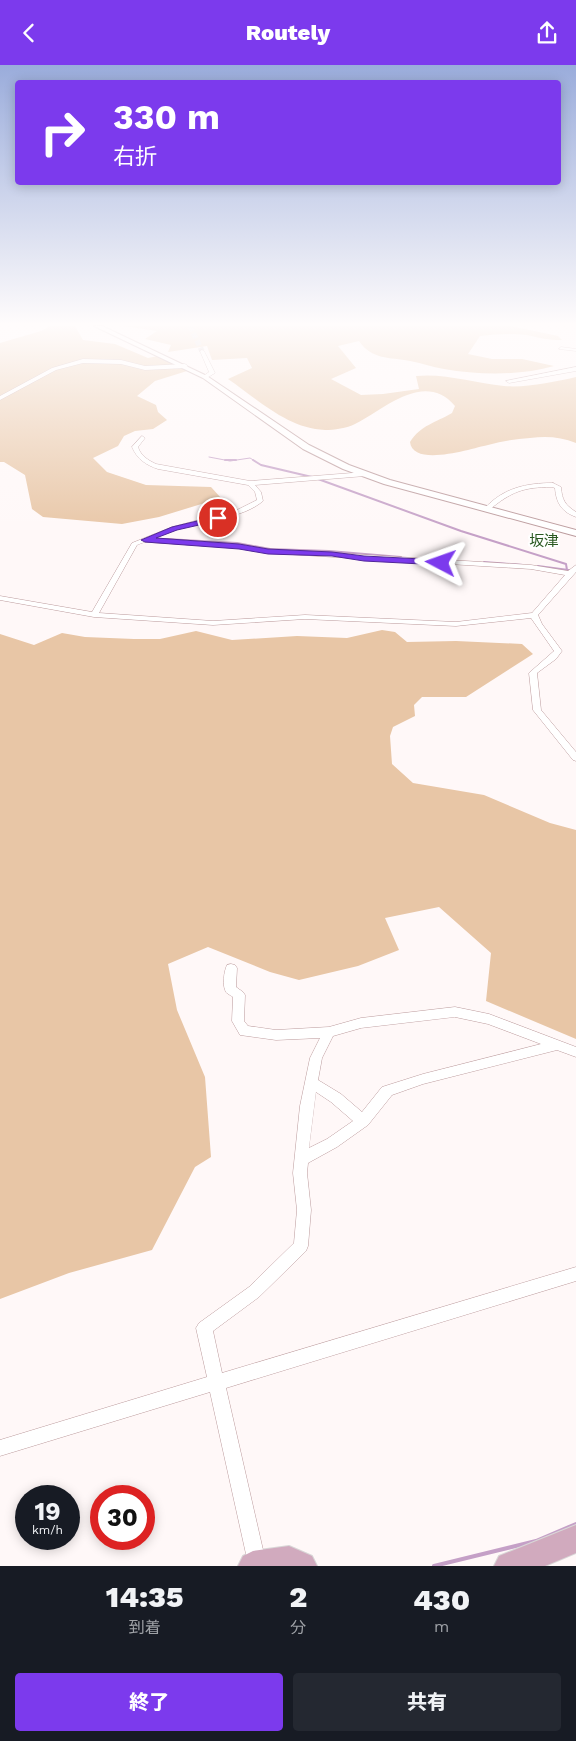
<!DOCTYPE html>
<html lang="ja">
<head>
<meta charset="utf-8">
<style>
  :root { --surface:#171b24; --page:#242831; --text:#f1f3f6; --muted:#9ea1a6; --accent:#7c3aed }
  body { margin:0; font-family:"Work Sans","Noto Sans JP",sans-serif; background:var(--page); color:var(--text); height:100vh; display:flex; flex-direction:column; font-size:19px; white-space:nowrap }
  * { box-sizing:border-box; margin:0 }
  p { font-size:16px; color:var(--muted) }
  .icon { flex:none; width:28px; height:28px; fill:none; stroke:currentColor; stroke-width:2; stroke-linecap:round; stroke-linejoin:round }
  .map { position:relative; height:1501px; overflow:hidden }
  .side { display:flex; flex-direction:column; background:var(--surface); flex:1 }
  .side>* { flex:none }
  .guide { position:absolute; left:15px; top:15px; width:546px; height:105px; border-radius:5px; box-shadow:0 2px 12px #0003; background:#7c3aed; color:#fff; overflow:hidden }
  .speed { position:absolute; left:15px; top:1420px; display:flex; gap:10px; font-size:25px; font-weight:700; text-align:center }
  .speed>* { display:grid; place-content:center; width:65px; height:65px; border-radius:50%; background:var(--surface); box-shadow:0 2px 12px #0003; line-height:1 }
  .speed small { font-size:12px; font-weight:400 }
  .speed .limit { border:8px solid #d22; background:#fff; color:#111 }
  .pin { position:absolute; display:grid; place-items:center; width:42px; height:42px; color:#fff; margin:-21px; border:2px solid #fff; border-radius:50%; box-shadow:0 1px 5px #0007 }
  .me { position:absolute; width:55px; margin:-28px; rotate:274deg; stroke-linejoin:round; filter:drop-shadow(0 0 4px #0008) }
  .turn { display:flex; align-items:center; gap:18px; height:105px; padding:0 15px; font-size:22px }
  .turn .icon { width:65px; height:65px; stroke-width:2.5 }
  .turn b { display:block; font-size:35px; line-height:42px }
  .eta { display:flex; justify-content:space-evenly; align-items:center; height:85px; text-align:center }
  .eta b { font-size:30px; font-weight:800; line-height:35px }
  .primary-button { display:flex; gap:10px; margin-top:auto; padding:10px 15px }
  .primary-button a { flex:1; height:58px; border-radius:5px; background:var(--accent); color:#fff; font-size:20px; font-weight:800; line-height:58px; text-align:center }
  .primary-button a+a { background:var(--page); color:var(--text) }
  header { display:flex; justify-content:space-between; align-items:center; height:65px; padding:0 15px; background:var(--accent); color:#fff; font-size:22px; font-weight:800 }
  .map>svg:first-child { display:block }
  .green { fill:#e8c6a6 }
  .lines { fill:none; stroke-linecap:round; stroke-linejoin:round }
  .stream-far2 { stroke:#c5a0c7; stroke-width:1 }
  .stream-far1 { stroke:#c5a0c7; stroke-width:2 }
  .stream { stroke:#c5a0c7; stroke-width:4 }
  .minor-tunnel { stroke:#d5cdcd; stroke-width:5.5; stroke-dasharray:5.5 2.5; stroke-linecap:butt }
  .minor-casing { stroke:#bc9b9d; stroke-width:1 }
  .tertiary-casing { stroke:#bc9b9d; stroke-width:2 }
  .primary-casing { stroke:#d9d7d7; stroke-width:2 }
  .minor { fill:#fff; fill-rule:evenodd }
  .tertiary { fill:#fff; fill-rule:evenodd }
  .primary { fill:#d1aabe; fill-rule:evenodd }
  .route { fill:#7c3aed; stroke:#51269a }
  .labels { text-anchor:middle; stroke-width:4; stroke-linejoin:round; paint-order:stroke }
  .far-neighbourhood-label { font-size:15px; fill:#2a5921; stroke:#fff }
</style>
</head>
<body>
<header><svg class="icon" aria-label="back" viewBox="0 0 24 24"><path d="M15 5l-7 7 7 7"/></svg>Routely<svg class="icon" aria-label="share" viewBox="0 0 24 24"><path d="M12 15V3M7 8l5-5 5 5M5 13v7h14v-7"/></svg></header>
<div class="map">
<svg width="576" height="1501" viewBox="0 0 576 1501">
  <rect width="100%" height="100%" fill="#fff8f8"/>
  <path class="green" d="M50,261H75L83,275L115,279L148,293L158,291L187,306L155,316L137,331L156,340L158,347L167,355L153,364L135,366L124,371L118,381L93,393L107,407L146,420L211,422L221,433L159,452L122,459L43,452L32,444L25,410L4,397H0V278L41,266Z
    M124,261H511L558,271L562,275C549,275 539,273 527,270C512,268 496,269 480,271L468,289L492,294H522L554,301C519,311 479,310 444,304C432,302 421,298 410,296C389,292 372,295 359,276L338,281L356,303L331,314L361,330L383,329L419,324L416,311C445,308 474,318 504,321C525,323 555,317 576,312V378C561,372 547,371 530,373C516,374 502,376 488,380C473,383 413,403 410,377C421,360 435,358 452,348L455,341C424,305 384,345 355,359C347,363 334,365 325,365C288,364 257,334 228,314L252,303L247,293L212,295L207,281L168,287L171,280L145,274L157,266Z
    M382,565L395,567L407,577L456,576L522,579L533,589L466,632H422L414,640L415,651L393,662L390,671L392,699L413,718L484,730L550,758L576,765V974L486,936L491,888L439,842L385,853L399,885L358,901L299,915L270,907L208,882L168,899L177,945L205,1012L211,1092L195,1102L152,1185L69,1208L0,1234V569L34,580L62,568L85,572L134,574H160L196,566L232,575L297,571L347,573Z"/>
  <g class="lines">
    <path class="stream-far2" d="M209,392L230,396L250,393L255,396"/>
    <path class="stream-far1" d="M225,395H236
      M253,395L261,400L312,412
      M318,414L461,466L566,499L567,505
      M166,474L237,478L270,484L329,486L401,492
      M484,497L523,500
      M538,501L576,506"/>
    <path class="stream" d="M434,1501L536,1476L576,1459"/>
    <path class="minor-tunnel" d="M190,261L202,286"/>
    <defs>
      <path id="minor" d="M561,282L576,284V286L559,284Z
        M202,285L204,286L215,308L205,314L202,312L209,307L200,286Z
        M83,294L121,295L145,301L185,299L188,301L185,303L145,305L121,299L83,298L56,305L0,335V331L52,303Z
        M576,302V306L509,318L506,316Z
        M142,371L145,373L138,382C141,391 148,395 156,399L250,416L365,407L368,409L365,411L255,420L261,427L263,436C243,453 211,454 187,461C175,465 165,469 154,473L239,479L268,484L531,500L568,506L576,500V507L538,550L542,559L562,586L556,594L537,608L541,645L576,687V696L573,695L533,645L529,608L554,586L531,553L456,561L305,554L213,560L94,552L0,535V531L92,547L132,478L172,462L237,445L257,435L255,427L248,420L158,404C146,400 137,394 132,382ZM145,477L239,483L268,488L531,504L565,510L532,548L456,557L305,550L213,556L99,548L137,480Z
        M553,418L561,422C562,435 565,440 576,447V452C562,447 556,438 555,423L552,422C523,422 511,427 489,445L484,444C503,423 526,418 553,418Z
        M231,899L235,900L237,903L236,922L243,927L245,930L244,956L248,961L276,965L329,962L361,953L455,942L489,949L576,982V992L557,985L423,1019L392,1030L368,1060L337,1082L308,1098L307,1108L311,1145L308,1181L306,1186L259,1232L213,1266L222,1308L576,1202V1216L226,1323L266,1498L265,1501H249L248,1498L210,1327L0,1391V1375L207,1312L196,1263L199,1258L249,1222L294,1178L297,1145L293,1108L300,1041L310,993L320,973L276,975L240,970L232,956L233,932C232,931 226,928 226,927C222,921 224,906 227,900ZM455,952L488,959L541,979L423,1009L382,1022L362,1047L341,1029L318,1015L322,993L333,971L361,963ZM316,1027L331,1037L353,1056L327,1074L309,1083Z"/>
      <path id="tertiary" d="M94,261H102L207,311L309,380L349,400L390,415L576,465V471L384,419L343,404L303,384L203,313Z"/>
      <path id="primary" d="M576,1460V1488L545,1501H494L499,1491Z
        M289,1481L312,1491L317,1501H238L243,1491L253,1486Z"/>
    </defs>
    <use href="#minor" class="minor-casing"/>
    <use href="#tertiary" class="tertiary-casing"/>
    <use href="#primary" class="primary-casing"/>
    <use href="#minor" class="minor"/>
    <use href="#tertiary" class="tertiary"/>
    <use href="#primary" class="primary"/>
  </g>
  <linearGradient id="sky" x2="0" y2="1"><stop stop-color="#9aacdb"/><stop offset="0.55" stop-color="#fffcfc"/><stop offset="1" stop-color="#fffcfc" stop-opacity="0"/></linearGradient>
  <rect width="576" height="471" fill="url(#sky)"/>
  <path class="route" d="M218,451L221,452V455L177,465L156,473L239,479L268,484L332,487L364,491L441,495L445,498L441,500L364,496L332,491L268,489L239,484L145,477L141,475L172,462Z"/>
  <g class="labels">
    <g class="far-neighbourhood-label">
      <text x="544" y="481">坂津</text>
    </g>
  </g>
</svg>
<div class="speed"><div>19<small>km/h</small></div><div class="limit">30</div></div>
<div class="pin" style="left:218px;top:453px;background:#d93025"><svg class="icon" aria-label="arrive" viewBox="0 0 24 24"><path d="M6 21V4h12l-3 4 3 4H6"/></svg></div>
<svg class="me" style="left:441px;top:498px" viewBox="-20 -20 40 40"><path d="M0-17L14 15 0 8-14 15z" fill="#7c3aed" stroke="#fff" stroke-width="4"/></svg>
<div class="guide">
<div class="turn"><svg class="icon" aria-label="right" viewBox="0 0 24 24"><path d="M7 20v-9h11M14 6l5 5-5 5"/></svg><div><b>330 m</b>右折</div></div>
</div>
</div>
<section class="side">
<div class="eta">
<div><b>14:35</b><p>到着</p></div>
<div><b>2</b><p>分</p></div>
<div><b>430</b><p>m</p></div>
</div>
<div class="primary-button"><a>終了</a><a>共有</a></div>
</section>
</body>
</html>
